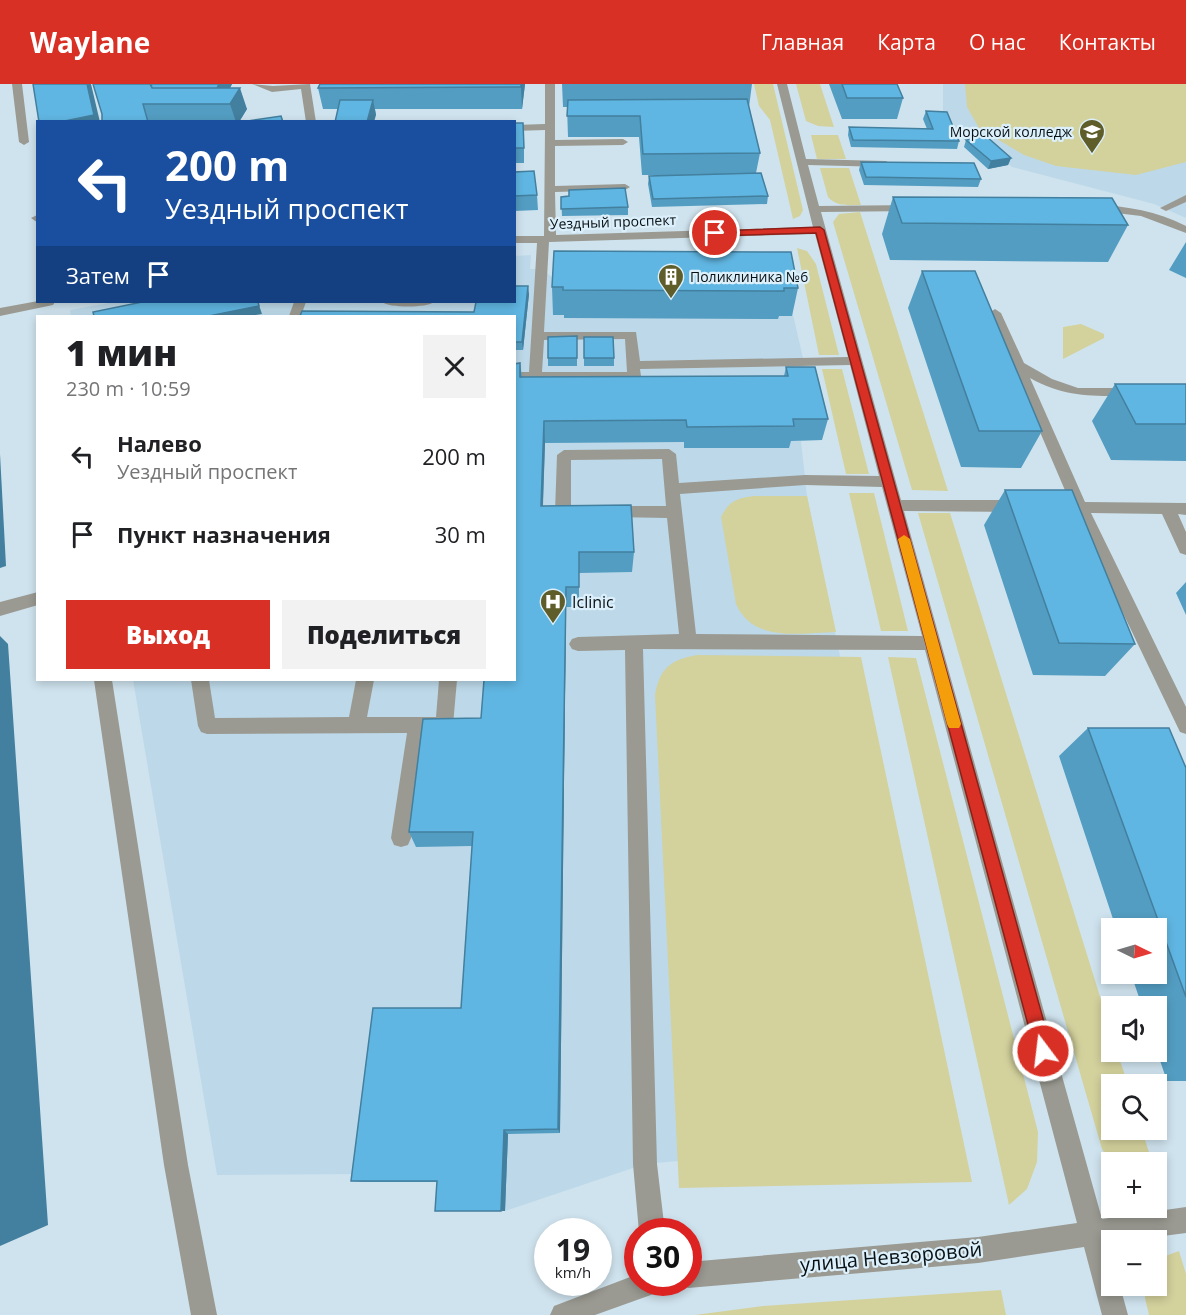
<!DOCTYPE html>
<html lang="ru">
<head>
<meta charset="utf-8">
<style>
  :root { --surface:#fff; --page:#f2f2f2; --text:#202124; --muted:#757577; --accent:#d93025 }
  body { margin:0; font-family:"Open Sans",sans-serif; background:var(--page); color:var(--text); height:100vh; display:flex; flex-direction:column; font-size:22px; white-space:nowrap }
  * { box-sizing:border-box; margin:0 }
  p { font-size:20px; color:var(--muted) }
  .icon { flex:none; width:33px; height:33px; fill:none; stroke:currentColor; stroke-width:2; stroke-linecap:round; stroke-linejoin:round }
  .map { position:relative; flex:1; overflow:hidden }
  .sheet { position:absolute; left:36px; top:231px; width:480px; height:366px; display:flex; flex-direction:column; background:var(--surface); border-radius:0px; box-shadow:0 3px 9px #0003 }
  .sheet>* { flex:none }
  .hud { position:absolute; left:36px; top:36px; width:480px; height:183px; border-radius:0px; box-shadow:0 3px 9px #0003; background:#1a4fa0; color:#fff; overflow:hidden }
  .needle { width:39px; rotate:95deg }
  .fabs { position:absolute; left:1101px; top:834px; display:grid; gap:12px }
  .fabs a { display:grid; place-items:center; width:66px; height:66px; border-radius:0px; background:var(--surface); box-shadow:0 3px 9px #0003; font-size:30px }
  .speed { position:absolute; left:534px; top:1134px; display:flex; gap:12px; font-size:30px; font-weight:700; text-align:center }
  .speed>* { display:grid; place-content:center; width:78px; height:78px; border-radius:50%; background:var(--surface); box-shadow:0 3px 9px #0003; line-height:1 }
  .speed small { font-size:15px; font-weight:400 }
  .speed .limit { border:9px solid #d22; background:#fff; color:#111 }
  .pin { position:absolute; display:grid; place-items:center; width:51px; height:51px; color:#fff; margin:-26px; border:3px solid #fff; border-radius:50%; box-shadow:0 2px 6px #0007 }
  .me { position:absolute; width:66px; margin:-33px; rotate:345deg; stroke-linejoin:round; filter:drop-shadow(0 0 4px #0008) }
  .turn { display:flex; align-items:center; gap:21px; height:126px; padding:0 30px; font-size:27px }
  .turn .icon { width:78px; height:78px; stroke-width:2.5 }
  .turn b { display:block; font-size:42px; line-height:51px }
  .then { display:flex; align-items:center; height:57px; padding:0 30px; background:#0003; gap:12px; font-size:22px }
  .round { display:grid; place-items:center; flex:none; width:63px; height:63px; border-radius:0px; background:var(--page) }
  .summary { display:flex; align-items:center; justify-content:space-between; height:102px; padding:0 30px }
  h1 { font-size:36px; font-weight:800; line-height:45px }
  .button { display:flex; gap:12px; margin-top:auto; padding:12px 30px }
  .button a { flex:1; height:69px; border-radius:0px; background:var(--accent); color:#fff; font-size:24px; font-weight:800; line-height:69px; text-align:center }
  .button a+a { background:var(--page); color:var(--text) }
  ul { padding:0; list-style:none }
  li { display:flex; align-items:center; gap:18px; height:78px; padding:0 30px }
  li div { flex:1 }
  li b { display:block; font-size:22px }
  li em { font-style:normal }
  header { display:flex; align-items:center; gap:36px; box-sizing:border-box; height:84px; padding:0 30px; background:var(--accent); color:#fff }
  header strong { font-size:28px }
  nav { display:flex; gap:33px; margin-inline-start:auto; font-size:21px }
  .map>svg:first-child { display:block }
  .built { fill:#bdd9e9 }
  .green { fill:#d3d19c }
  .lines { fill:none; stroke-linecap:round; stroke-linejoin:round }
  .minor { fill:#9a9a92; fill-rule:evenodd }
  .wall { fill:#539dc2 }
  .shaded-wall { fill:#437f9e }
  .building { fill:#60b6e2; stroke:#437f9e; stroke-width:1.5 }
  .route { fill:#d93025; stroke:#8d1f18; stroke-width:1.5 }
  .slow { fill:#f59e0b }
  .labels { text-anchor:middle; stroke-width:4.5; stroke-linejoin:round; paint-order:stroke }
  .far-poi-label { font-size:14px; fill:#091013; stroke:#dcf0fc; text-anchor:end }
  .far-street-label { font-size:14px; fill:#091013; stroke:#dcf0fc }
  .poi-label { font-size:16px; fill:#091013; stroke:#dcf0fc; text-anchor:start }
  .near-street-label { font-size:20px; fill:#091013; stroke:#dcf0fc }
</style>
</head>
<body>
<header>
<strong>Waylane</strong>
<nav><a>Главная</a><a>Карта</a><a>О нас</a><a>Контакты</a></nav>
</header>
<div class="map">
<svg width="1186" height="1231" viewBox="0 0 1186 1231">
  <rect width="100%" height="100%" fill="#cfe3ee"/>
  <path class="built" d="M943,0H1186V134L1154,120L1012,83L984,59L947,40L943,28Z
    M531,171L530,185H541L555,195L785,196L822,356L801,357L807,412L840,572L678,1077L645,1080L505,1127L444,1098L363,1090L217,1091L133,596H514V232H71L70,226L114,218H140L142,225L182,218H514L515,172Z"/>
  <path class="green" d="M754,0H773L803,126L800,132L793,135L770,36L759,22Z
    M796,0H820L834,43L818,42L806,37Z
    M965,0H1186V78L1136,91L1056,82L1024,71L979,44L967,23Z
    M811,51H838L846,75H817Z
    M820,84H849L861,121C848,121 837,123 828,113Z
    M860,128L948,407L912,406L833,138L839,130Z
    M797,164L807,167L816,180L839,271H819Z
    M1081,240L1104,250V254L1063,275V243Z
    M822,285H842L869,390H846Z
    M849,409H874L908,547H881Z
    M754,412H807L836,548C800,549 753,559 736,520L721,433C729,417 737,414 754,412Z
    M918,429H950L1111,948L1112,968H1117L1128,1000H1112V1046H1142L1152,1078L1111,1079L1102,1065Z
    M697,571L861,573L972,1098L679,1104L655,611C660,584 670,576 697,571Z
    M888,573L916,574L1038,1048L1037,1078L1027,1105L1009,1121Z
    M1179,1167L1186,1190V1231H1149L1145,1214L1146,1202H1156L1157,1175Z
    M1001,1206L1006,1231H695L763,1222Z"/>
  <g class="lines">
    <path class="minor" d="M12,0H22L29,58L24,61L19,58Z
      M252,0L273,2L310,0L316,38H306L301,5L272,8Z
      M545,0H555V56L623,55L628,58L623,61L555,62V102L625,100L630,103L625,106L555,108L556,151L813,143L777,0H787L806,75L886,77L891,80L886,83L808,81L819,122L914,121L920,124L914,127L821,128L901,416H1019L1024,418L1027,422L1024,426L1019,428L904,427L1102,1135L1186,1123V1149L1132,1156H1112V1159L1108,1160L1112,1171V1202H1120L1128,1231H1102L1084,1163L978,1179L688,1204L678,1198H688V1178L978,1153L1077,1139L925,566L643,565L657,1080L665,1148H639L633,1080L625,566L578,567L572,565L569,560L572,555L578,553L679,550L667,434L558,432L555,428L557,371L564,366L669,365L676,370L679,399L805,391L879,392L850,281L640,285L641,292L634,296H514V288H529L537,159H514V152H544L545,46L514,47V41L545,40ZM815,150L848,273L640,277L636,248H544L549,158ZM625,255L627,288H542L544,256ZM662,375L666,422H571V376ZM805,401L882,403L922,552L696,550L680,410Z
      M1186,111V118L1166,127L1160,124Z
      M1095,121C1128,122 1156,127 1186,142V149L1141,132L1091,126V122Z
      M37,131H38V139L31,134Z
      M38,217L55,218L53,221L0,232V224Z
      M294,218H306L301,232H289Z
      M382,218H434C427,224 389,224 382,218Z
      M995,225L1001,229L1024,279L1052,295L1078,304H1133L1140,308L1133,312C1094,312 1065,314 1030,294L1085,418L1186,419V431L1178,430L1186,448V471L1180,469L1162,430L1091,429L1186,623V650L1180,648L1075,429L1066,427L1063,423L1070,418L989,229Z
      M38,508V521L0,532V518Z
      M94,596H112L188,1081L217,1231H191L164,1081Z
      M191,596H209L215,634L349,633L356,596H374L367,633H436L439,596H457L453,641L450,647L425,649L411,754L408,761L401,763L394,761L391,754L407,649L207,650L201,648L198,642Z
      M638,1190V1198H666L662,1207L595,1231H550L554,1222Z"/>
  </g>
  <path class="wall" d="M93,0H232L230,4L247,25L239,38H102V30Z
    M525,0L522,25H375L376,31L338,25H323L318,4Z
    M562,0H752L749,23L760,69L756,89L768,112L767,120L652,123L648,100L649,92L699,91H642L639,53H568L567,23H563Z
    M829,0H897L903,14L897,35H842Z
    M926,27L959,57L957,65L851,63L848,51L849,43L927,45L923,35Z
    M514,39L524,54V79H514Z
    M966,56L1011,74L1008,81L988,85L964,63Z
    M861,78L981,95L978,103L864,101L859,86Z
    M514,88L537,111L538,126L514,127Z
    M561,113L628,123V131L562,132Z
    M893,113L1128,141L1108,178L890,176L882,150Z
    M1186,158V194L1169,186Z
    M922,187L1042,347L1021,384L961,383L908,224Z
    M552,203L798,204L792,232H779L778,235L564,234V231H553Z
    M529,210L523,266H514V232L474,228Z
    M577,252V282H548V274Z
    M584,253L614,274V282H584Z
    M520,279L522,293L784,292L786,283L828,335L822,356L791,357L789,364H684V358L545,359L543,422L634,468L632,488L579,489V523H566L560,1049L508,1050L505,1127L437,1098H363L351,1097L461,924L472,762L416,763L409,748L481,634Z
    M1115,300H1186V377L1111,376L1092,337Z
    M1005,406L1135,560L1105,592L1033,591L984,441Z
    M1186,498V531L1176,509Z
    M1088,644L1186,684V997H1167L1156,965V922H1142L1131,890H1156V844H1116L1059,672Z"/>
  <path class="shaded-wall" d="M87,0H91L100,38H60Z
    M219,0H232L222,20L214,11Z
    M521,0H525L522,25L521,3Z
    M240,4L247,25L239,38H236L230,20Z
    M373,16L376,31L374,38H367Z
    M1011,74L1008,81L988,85L991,77Z
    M528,202L529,210L523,266L522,258Z
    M258,218L262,230L248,232H209Z
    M544,337L545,359L542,442L541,422Z
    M0,370L6,482L0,484Z
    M566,503V523L560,1049L558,1045Z
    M0,552L8,560L48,1141L0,1162Z
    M504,1046L508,1050L505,1127H501Z"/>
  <path class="building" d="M33,0H87L94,31L60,38H39Z
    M93,0H150L152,4H240L230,20H143L148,38H102V30Z
    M151,0H219L217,4H152Z
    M320,0H521V3L318,4Z
    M842,0H897L903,14H847Z
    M747,15L760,69L643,70L640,32H567L568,16Z
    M340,16H373L367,38H335Z
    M926,27L947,28L959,57L853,56L849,43L933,45Z
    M281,32L283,38H241Z
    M514,39H523L524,64H514Z
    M986,52L1011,74L991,77L966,56Z
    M861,78L974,79L981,95L866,93Z
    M534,87L537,111L514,112V88Z
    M761,89L768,112L653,115L649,92Z
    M625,104L628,123L561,125V113L569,112V106Z
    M893,113L1112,114L1128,141L902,139Z
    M554,167L791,168L798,204H784V207L563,206V203H552Z
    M922,187H975L1042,347H979Z
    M514,202H528L522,258H514V232H300L302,227L474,228L476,218H514Z
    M142,218H258L259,222L209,232H94L93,228Z
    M577,252V274H548V253Z
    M584,253H613L614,274H584Z
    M520,279V293L788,292L786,283H815L828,335H793L794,342L687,343L686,336L544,337L541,422L631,421L634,468H579V503H566L558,1045L504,1046L501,1127H435L437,1097H351L373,924H461L473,748H409L423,635L481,634L484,596H514V280Z
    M1115,300H1186V340H1136Z
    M1005,406H1072L1135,560L1059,559Z
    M1088,644H1169L1186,684V913Z"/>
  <path class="route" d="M820,143L824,146L1052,967L1050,973L1043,976L1037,973L1035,967L816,149L715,152L711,149L715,147Z"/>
  <path class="slow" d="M904,451L910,455L961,640L959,644H949L947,640L898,455Z"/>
  <defs>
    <symbol id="university-pin" viewBox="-11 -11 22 30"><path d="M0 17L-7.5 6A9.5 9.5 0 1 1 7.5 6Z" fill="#5f5d29" stroke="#dcf0fc"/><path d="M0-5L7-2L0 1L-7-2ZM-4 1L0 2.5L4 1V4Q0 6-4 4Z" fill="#fff"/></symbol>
    <symbol id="building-pin" viewBox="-11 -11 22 30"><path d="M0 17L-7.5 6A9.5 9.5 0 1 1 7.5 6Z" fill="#5f5d29" stroke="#dcf0fc"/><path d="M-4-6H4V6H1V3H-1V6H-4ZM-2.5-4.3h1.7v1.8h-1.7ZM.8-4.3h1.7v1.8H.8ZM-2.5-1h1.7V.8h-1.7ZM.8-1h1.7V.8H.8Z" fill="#fff"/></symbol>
    <symbol id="hospital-pin" viewBox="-11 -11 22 30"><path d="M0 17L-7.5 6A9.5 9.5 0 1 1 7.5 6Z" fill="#5f5d29" stroke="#dcf0fc"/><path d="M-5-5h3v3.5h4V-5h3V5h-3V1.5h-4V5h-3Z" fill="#fff"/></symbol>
  </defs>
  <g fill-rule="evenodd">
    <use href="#university-pin" x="1077" y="33" width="30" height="40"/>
    <use href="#building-pin" x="656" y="178" width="30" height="40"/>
    <use href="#hospital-pin" x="538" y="503" width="30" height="40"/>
  </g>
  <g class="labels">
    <g class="far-poi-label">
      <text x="1072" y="53">Морской колледж</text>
      <text x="690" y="198" text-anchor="start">Поликлиника №6</text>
    </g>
    <g class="far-street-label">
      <text transform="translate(613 138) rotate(-2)" y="5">Уездный проспект</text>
    </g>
    <g class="poi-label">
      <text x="572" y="524">Iclinic</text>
    </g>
    <g class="near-street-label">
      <text transform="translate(891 1173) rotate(-5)" y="7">улица Невзоровой</text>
    </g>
  </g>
</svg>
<div class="fabs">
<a><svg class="needle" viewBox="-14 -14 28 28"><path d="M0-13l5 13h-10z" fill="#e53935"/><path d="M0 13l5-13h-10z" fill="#757577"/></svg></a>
<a><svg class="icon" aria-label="sound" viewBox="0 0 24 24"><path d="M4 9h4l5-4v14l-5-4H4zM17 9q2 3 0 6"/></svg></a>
<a><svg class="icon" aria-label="search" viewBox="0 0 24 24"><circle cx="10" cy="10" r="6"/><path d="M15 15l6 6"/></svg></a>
<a>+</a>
<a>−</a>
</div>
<div class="speed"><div>19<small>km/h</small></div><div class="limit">30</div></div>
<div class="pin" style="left:715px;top:149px;background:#d93025"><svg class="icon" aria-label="arrive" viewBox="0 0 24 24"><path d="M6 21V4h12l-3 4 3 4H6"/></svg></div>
<svg class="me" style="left:1043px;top:967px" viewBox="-20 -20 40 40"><circle r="17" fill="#d93025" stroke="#fff" stroke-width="3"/><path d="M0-11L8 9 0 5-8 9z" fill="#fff"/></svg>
<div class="hud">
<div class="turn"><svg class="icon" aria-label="left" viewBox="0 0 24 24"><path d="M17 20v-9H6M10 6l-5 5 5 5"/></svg><div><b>200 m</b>Уездный проспект</div></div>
<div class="then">Затем<svg class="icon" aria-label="arrive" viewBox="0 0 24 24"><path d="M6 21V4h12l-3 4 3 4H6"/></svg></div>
</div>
<section class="sheet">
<div class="summary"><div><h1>1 мин</h1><p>230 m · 10:59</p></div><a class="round"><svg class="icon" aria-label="close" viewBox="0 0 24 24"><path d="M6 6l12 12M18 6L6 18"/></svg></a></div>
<ul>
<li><svg class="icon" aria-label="left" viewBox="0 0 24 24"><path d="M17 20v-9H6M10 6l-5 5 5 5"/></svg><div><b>Налево</b><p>Уездный проспект</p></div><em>200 m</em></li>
<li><svg class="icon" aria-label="arrive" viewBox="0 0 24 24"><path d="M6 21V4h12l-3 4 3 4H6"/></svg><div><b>Пункт назначения</b></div><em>30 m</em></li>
</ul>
<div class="button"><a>Выход</a><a>Поделиться</a></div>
</section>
</div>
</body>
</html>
